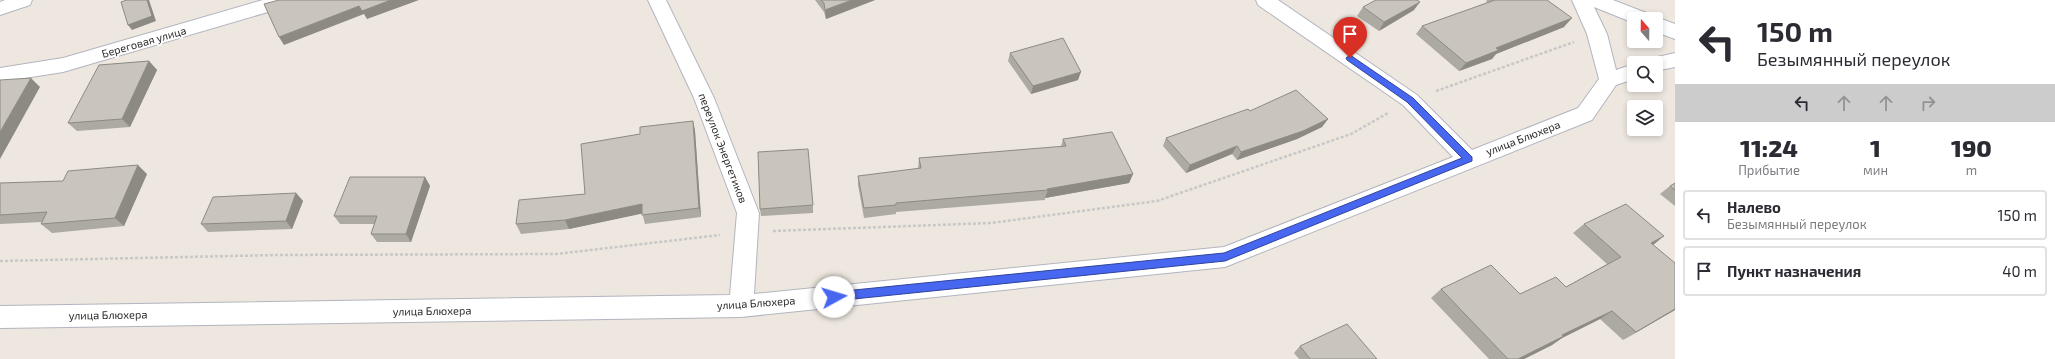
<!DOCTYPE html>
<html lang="ru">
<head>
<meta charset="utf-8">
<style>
  :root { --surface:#fff; --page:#f2f2f3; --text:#2b2b33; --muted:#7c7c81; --line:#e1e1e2 }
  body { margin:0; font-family:"Exo 2",sans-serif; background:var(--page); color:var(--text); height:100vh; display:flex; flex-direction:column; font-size:15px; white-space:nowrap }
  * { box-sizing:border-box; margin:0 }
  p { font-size:13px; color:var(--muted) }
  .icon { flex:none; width:22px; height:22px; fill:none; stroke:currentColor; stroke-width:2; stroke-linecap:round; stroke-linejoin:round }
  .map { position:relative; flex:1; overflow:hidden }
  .side { display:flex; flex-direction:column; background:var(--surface); width:380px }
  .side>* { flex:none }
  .banner { background:#fff; color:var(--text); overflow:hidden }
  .needle { width:26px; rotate:340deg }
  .fabs { position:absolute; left:1627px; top:12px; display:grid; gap:8px }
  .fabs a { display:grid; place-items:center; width:36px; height:36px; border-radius:4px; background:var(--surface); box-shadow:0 2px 6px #0003; font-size:20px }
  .pin { position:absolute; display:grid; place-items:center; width:34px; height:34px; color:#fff; margin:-41px -17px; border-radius:50% 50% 50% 0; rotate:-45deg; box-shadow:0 0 4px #0007 }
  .pin .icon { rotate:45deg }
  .me { position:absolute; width:44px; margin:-22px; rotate:84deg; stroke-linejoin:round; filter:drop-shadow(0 0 3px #0008) }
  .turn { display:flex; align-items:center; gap:14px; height:84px; padding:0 16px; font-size:18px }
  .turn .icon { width:52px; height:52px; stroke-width:2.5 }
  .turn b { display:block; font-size:28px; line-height:34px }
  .lanes { display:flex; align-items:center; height:38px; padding:0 16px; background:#0003; justify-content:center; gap:20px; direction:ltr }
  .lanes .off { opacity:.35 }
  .eta { display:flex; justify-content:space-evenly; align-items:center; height:68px; text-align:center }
  .eta b { font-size:24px; font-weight:800; line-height:28px }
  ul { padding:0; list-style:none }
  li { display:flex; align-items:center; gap:12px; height:50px; margin:0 8px 6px; padding:0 8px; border:2px solid var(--line); border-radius:4px }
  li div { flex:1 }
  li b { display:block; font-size:15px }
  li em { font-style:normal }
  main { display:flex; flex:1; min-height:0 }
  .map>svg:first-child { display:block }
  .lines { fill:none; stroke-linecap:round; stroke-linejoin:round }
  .minor-casing { stroke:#b2b5bf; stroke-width:2 }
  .path { stroke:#c8c8c8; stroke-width:2.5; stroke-dasharray:3 2; stroke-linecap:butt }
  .minor { fill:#fff; fill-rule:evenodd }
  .wall { fill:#ada9a3 }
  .shaded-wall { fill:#8d8a84 }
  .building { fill:#c9c5bd; stroke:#8d8a84 }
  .route { fill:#4867f1; stroke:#2f439d }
  .labels { text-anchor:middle; stroke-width:3.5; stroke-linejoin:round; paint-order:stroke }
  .street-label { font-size:11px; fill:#2c2c2c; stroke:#fff }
</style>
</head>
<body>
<main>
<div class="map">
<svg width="1675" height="359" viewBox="0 0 1675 359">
  <rect width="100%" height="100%" fill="#ede7df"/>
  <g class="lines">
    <defs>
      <path id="minor" d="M5,0H32L30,5L0,15V2Z
        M263,0H294L292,5L63,72L0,82V68L63,58Z
        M648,0H666L714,98L759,213L754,294L1224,247L1453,157L1403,105L1258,5L1256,0H1278L1417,95L1472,150L1578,108L1599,79L1587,34L1572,0H1613L1649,14L1651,19L1656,17L1675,24V39L1656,32V19H1634V23L1594,7L1607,34L1616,70L1634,64V79L1616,85L1592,120L1225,267L741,317L0,328V306L730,295L737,213L694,98Z
        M1675,53V67L1656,71V63H1647L1649,59Z"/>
    </defs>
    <use href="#minor" class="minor-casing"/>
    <path class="path" d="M1436,91L1574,42
      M773,231L991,223L1157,201L1351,134L1388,113
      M0,261L277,255L556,254L720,235"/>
    <use href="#minor" class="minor"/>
  </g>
  <path class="wall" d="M815,0H875L826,19L824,12Z
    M1487,0H1547L1564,27L1496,54L1492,59L1459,71L1416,34L1422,26L1488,3L1486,2Z
    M1363,7L1414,10L1379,31L1357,16Z
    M1010,53L1078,80L1031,94L1008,61Z
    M149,61L157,70L130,127L77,131L68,123Z
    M1250,111L1328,119L1322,127L1297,139L1237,160L1232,154L1186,173L1163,146L1166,138Z
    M693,121L695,131L701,217L645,224L642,213L569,229L521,234L516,224L585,194L640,134Z
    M1063,139L1133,174L1129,183L1045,198V200L896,212V214L864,218L858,185V176L918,169L919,158L1061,147Z
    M147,174L124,226L52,233L41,224L43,222L0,224V183L63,181Z
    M425,177L430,186L411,242H377L371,234L375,224H340L334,216Z
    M1675,183V206L1660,194L1670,186Z
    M296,193L303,201L292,229L208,232L201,224Z
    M813,205V213L761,216L760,209Z
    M1584,224L1653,245L1675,310L1623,340L1600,319L1562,338L1552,345L1524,359H1489L1431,298L1441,289L1520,294L1566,287L1607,264L1573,233Z
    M1300,346L1377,359H1299L1294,353Z"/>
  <path class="shaded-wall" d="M147,0H149L156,21L132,30L128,25Z
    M391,0H419L367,19L364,14L284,45L279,37L359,6Z
    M852,0H875L826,19L825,10Z
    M1420,2L1414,10L1379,31L1384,22Z
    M1572,18L1564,27L1496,54L1492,59L1459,71L1466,63L1496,48Z
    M149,61L157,70L130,127L122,119Z
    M1081,72L1078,80L1031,94L1033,86Z
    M31,78L40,87L0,159V132Z
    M1328,119L1322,127L1297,139L1237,160L1241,152Z
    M693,121L695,131L701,217L699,208Z
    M1237,146L1232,154L1186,173L1190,165Z
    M138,165L147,174L124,226L115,218Z
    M1133,174L1129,183L1045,198L1048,190L1047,189Z
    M425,177L430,186L411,242L406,234Z
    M296,193L303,201L292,229L286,221Z
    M642,204L645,213L569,229L565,220Z
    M1664,236L1652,246L1651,243Z
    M1675,309V310L1623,340L1636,332Z
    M1612,311L1600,319L1562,338L1552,345L1524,359H1518L1562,335Z"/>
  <path class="building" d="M127,0H147L152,16L128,25L121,2Z
    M279,0H391L362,11L359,6L279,37L264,4Z
    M821,0H852L825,10L824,3Z
    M1376,0H1417L1420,2L1384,22L1363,7Z
    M1495,0H1547L1572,18L1496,48L1499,50L1466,63L1422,26Z
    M1063,38L1081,72L1033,86L1010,53Z
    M149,61L122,119L68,123L99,65Z
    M31,78L0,132V80Z
    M1296,90L1328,119L1303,131L1241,152L1237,146L1190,165L1166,138L1248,109L1250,111Z
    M693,121L699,208L642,215V204L565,220L516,224L519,200L585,194L581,144L640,134V127Z
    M1112,132L1133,174L1047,189L1048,190L896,203V205L864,208L858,176L921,168L919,158L1066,146L1063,139Z
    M808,149L813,205L760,209L758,152Z
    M138,165L115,218L41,224L47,212L0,215V183L63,181L68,171Z
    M350,177H425L406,234H371L377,216H334Z
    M1675,183V190L1670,186Z
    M296,193L286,221L201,224L213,197Z
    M1626,204L1664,236L1651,243L1675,263V309L1636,332L1612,311L1562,335L1564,336L1518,359H1508L1441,289L1491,265L1520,294L1556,277L1566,287L1621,257L1584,224Z
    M1347,324L1377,359H1310L1300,346Z"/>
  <path class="route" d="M1350,55L1413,98L1472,157V161L1225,261L834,301L829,297L834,292L1224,253L1462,158L1407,102L1347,60L1346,58Z"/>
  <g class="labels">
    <g class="street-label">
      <text transform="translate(144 42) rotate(-16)" y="4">Береговая улица</text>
      <text transform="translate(1523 138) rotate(-21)" y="4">улица Блюхера</text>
      <text transform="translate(723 148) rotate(69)" y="4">переулок Энергетиков</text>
      <text transform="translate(756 303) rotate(-4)" y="4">улица Блюхера</text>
      <text transform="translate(432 311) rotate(-1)" y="4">улица Блюхера</text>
      <text transform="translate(108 315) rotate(-1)" y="4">улица Блюхера</text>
    </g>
  </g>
</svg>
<div class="fabs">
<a><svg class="needle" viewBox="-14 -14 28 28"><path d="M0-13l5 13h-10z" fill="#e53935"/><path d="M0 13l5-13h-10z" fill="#7c7c81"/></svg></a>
<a><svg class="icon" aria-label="search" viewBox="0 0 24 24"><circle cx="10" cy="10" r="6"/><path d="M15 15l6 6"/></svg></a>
<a><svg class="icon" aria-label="layers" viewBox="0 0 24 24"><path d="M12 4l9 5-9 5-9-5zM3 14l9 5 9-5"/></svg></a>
</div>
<div class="pin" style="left:1350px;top:58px;background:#d93025"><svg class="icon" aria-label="arrive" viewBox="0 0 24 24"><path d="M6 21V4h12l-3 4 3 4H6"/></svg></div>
<svg class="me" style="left:834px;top:297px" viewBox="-20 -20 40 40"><circle r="19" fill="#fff"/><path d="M0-13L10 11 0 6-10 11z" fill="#4867f1"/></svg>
</div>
<section class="side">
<div class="banner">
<div class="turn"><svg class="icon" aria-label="left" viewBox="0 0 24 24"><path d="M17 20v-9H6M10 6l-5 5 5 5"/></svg><div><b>150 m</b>Безымянный переулок</div></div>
<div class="lanes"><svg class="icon" aria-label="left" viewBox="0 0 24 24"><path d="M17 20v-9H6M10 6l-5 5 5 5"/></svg><svg class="icon off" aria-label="ahead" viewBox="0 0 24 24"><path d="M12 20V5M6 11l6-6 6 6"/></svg><svg class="icon off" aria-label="ahead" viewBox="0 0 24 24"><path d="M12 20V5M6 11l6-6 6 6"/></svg><svg class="icon off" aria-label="right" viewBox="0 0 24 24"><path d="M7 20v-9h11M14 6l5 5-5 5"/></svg></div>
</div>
<div class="eta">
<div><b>11:24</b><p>Прибытие</p></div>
<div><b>1</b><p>мин</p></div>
<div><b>190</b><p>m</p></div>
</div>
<ul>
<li><svg class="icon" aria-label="left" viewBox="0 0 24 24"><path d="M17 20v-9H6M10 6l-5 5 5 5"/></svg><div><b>Налево</b><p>Безымянный переулок</p></div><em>150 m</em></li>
<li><svg class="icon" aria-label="arrive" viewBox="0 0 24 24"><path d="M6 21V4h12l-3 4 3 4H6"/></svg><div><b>Пункт назначения</b></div><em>40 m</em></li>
</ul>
</section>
</main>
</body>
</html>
